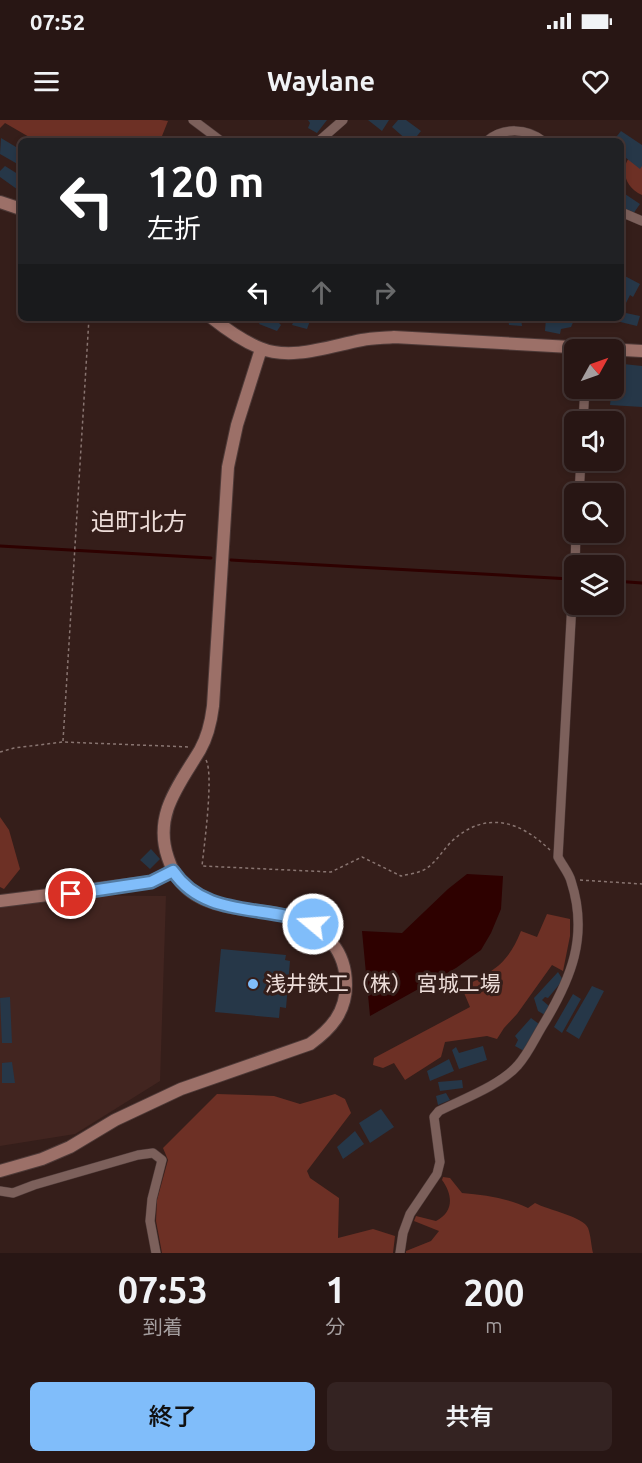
<!DOCTYPE html>
<html lang="ja">
<head>
<meta charset="utf-8">
<style>
  :root { --surface:#281614; --page:#342322; --text:#f1f3f6; --muted:#a59fa0; --line:#443534; --accent:#80bdfa }
  body { margin:0; font-family:Ubuntu,"Noto Sans JP",sans-serif; background:var(--page); color:var(--text); height:100vh; display:flex; flex-direction:column; font-size:22px; white-space:nowrap }
  * { box-sizing:border-box; margin:0 }
  p { font-size:20px; color:var(--muted) }
  .icon { flex:none; width:33px; height:33px; fill:none; stroke:currentColor; stroke-width:2; stroke-linecap:round; stroke-linejoin:round }
  .map { position:relative; height:1133px; overflow:hidden }
  .drawer { display:flex; flex-direction:column; background:var(--surface); flex:1 }
  .drawer>* { flex:none }
  .top-card { position:absolute; left:18px; top:18px; width:606px; height:183px; border-radius:9px; box-shadow:0 3px 9px #0003,0 0 0 2px var(--line); background:#202124; color:#fff; overflow:hidden }
  .needle { width:39px; rotate:50deg }
  .tools { position:absolute; left:564px; top:219px; display:grid; gap:12px }
  .tools a { display:grid; place-items:center; width:60px; height:60px; border-radius:9px; background:var(--surface); box-shadow:0 3px 9px #0003,0 0 0 2px var(--line); font-size:30px }
  .pin { position:absolute; display:grid; place-items:center; width:51px; height:51px; color:#fff; margin:-26px; border:3px solid #fff; border-radius:50%; box-shadow:0 2px 6px #0007 }
  .me { position:absolute; width:66px; margin:-33px; rotate:288deg; stroke-linejoin:round; filter:drop-shadow(0 0 4px #0008) }
  .turn { display:flex; align-items:center; gap:21px; height:126px; padding:0 30px; font-size:27px }
  .turn .icon { width:78px; height:78px; stroke-width:2.5 }
  .turn b { display:block; font-size:42px; line-height:51px }
  .lanes { display:flex; align-items:center; height:57px; padding:0 30px; background:#0003; justify-content:center; gap:30px; direction:ltr }
  .lanes .off { opacity:.35 }
  .eta { display:flex; justify-content:space-evenly; align-items:center; height:102px; text-align:center }
  .eta b { font-size:36px; font-weight:600; line-height:42px }
  .cta { display:flex; gap:12px; margin-top:auto; padding:12px 30px }
  .cta a { flex:1; height:69px; border-radius:9px; background:var(--accent); color:#111; font-size:24px; font-weight:600; line-height:69px; text-align:center }
  .cta a+a { background:var(--page); color:var(--text) }
  .status { display:flex; justify-content:space-between; align-items:center; height:42px; padding:0 30px; background:var(--surface); direction:ltr }
  .status svg { height:16px; fill:currentColor }
  header { display:flex; justify-content:space-between; align-items:center; height:78px; padding:0 30px; background:var(--surface); font-size:27px; font-weight:600 }
  .map>svg:first-child { display:block }
  .built { fill:#422520 }
  .green { fill:#6d3025 }
  .water { fill:#2e0100 }
  .lines { fill:none; stroke-linecap:round; stroke-linejoin:round }
  .stream { stroke:#2e0100; stroke-width:3 }
  .building { fill:#263748 }
  .street-casing { stroke:#4e3a38; stroke-width:10 }
  .secondary-casing { stroke:#4e3a38; stroke-width:14 }
  .path { stroke:#897571; stroke-width:1.5; stroke-dasharray:3 3; stroke-linecap:butt }
  .street { stroke:#7c605b; stroke-width:9 }
  .secondary { stroke:#9c7068; stroke-width:12 }
  .route-casing { stroke:#537ba2; stroke-width:15 }
  .route { stroke:#80bdfa; stroke-width:10 }
  .poi-dot { fill:#80bdfa; stroke:#351e1a; stroke-width:2 }
  .labels { text-anchor:middle; stroke-width:6; stroke-linejoin:round; paint-order:stroke }
  .poi-label { font-size:21px; fill:#edddd9; stroke:#351e1a; text-anchor:start }
  .quarter-label { font-size:24px; fill:#edddd9; stroke:#351e1a }
</style>
</head>
<body>
<div class="status"><b>07:52</b><svg viewBox="0 0 49 12"><path d="M0 12V9h3v3zM5 12V6h3v6zM10 12V3h3v9zM15 12V0h3v12zM26 1h20v11H26zM47 4h2v5h-2z"/></svg></div>
<header><svg class="icon" aria-label="menu" viewBox="0 0 24 24"><path d="M4 6h16M4 12h16M4 18h16"/></svg>Waylane<svg class="icon" aria-label="heart" viewBox="0 0 24 24"><path d="M12 20l-8-8c-3-5 5-10 8-4 3-6 11-1 8 4z"/></svg></header>
<div class="map">
<svg width="642" height="1133" viewBox="0 0 642 1133">
  <rect width="100%" height="100%" fill="#351e1a"/>
  <path class="built" d="M0,775L166,776L160,961L75,1014L0,1026Z"/>
  <path class="green" d="M0,0H161L168,1L160,21H36L5,3L0,8Z
    M642,28V75C620,65 618,38 642,28Z
    M0,697L9,710L20,749L4,769L0,767Z
    M547,794L570,799V816L563,851L552,845L517,894L504,908L497,919L487,916L445,922L441,937L405,960L394,943L383,948L373,945L374,938L470,887L462,868C492,851 507,846 521,811L537,817Z
    M217,974L274,976L300,984L335,974L345,979L351,993L307,1051L310,1058L339,1078L338,1118L373,1109L395,1116L393,1133H162L156,1101L157,1080L168,1040L163,1028Z
    M443,1057L450,1058L462,1073C485,1075 507,1078 528,1088L535,1083C548,1090 584,1097 588,1108C591,1116 591,1125 593,1133H406V1131L431,1121L439,1111L414,1101L416,1096L436,1101C454,1092 453,1075 442,1060Z"/>
  <path class="water" d="M467,754L503,756L501,789L491,813L481,830L456,848L370,896L362,811L402,813L448,769Z"/>
  <g class="lines">
    <path class="stream" d="M0,426L211,438
      M231,440L571,459
      M614,461L642,463"/>
  </g>
  <path class="building" d="M308,0H327L317,13L308,8L310,3Z
    M368,0H389L382,11Z
    M398,0H406L421,11L413,21H408L392,7Z
    M621,11L642,25V46L640,49L621,34V21H613Z
    M1,18L21,30V46L0,34Z
    M5,46L21,56V72L0,57V51Z
    M622,72L640,84L633,94L621,87Z
    M621,154L640,164L633,177L630,175L624,187L621,185Z
    M621,192L640,196L637,206L608,199L621,198Z
    M262,198H279L277,201L281,205L277,211L259,204Z
    M295,198H311L307,209L292,205Z
    M508,198H521L522,206L509,205Z
    M546,198H575L571,207L561,209L560,214L545,211Z
    M614,243L642,246V287L610,285L612,268H614Z
    M151,729L160,739L150,749L140,740Z
    M221,829L286,835L285,840L290,841L286,888L280,887L279,898L215,892Z
    M558,852L563,860L548,878L545,877L542,880L549,886L545,895L538,891L534,878Z
    M592,866L604,871L579,919L566,911Z
    M573,874L581,879L562,913L554,907Z
    M10,877L12,923H2L0,878Z
    M531,898L539,904L524,931L515,926L518,920L515,916Z
    M483,926L487,940L459,949L452,930L456,927L459,933Z
    M449,939L454,951L430,961L427,951Z
    M12,942L15,963H2V943Z
    M462,960L463,968L440,971L438,962Z
    M446,973L450,980L438,985L436,976Z
    M381,989L394,1007L370,1023L359,1003Z
    M355,1011L364,1024L343,1039L337,1027Z"/>
  <g class="lines">
    <defs>
      <path id="street" d="M193,0L221,21
        M319,21L343,0
        M487,21C503,7 527,8 543,21
        M621,92L642,101
        M583,302L585,268
        M579,374L581,340
        M575,446L576,412
        M0,1071L13,1073L34,1065L138,1035L153,1033L162,1040L152,1079L150,1101L156,1133
        M400,1133L403,1113L410,1094L437,1054L440,1042L434,997L439,991C463,979 501,965 518,945C528,934 535,918 543,905C571,859 589,816 571,761C569,753 562,745 558,737L574,446"/>
      <path id="secondary" d="M0,82L21,89
        M212,198C227,210 243,221 260,228C291,241 330,226 362,220C372,218 384,218 394,217L642,231
        M0,781L151,762L173,751
        M0,1051L42,1039L70,1027L115,1000L181,969L310,924C331,909 346,892 346,865C346,849 342,835 332,823C292,768 193,816 168,738C153,695 179,665 200,630C208,616 211,602 213,586L228,347L237,305L261,229"/>
    </defs>
    <use href="#street" class="street-casing"/>
    <use href="#secondary" class="secondary-casing"/>
    <path class="path" d="M63,621L89,198
      M0,632L14,628L63,622L190,627
      M206,640C214,654 204,727 202,746L331,752L362,737L401,756C409,754 420,753 427,748C437,741 443,730 452,721C486,690 520,701 550,730
      M580,760L642,764"/>
    <use href="#street" class="street"/>
    <use href="#secondary" class="secondary"/>
  </g>
  <g class="lines">
    <defs>
      <path id="route" d="M71,774L151,762L173,751C205,799 266,784 313,804"/>
    </defs>
    <use href="#route" class="route-casing"/>
    <use href="#route" class="route"/>
  </g>
  <circle class="poi-dot" cx="253" cy="864" r="6"/>
  <g class="labels">
    <g class="poi-label">
      <text x="265" y="871">浅井鉄工（株） 宮城工場</text>
    </g>
    <g class="quarter-label">
      <text x="139" y="410">迫町北方</text>
    </g>
  </g>
</svg>
<div class="tools">
<a><svg class="needle" viewBox="-14 -14 28 28"><path d="M0-13l5 13h-10z" fill="#e53935"/><path d="M0 13l5-13h-10z" fill="#a59fa0"/></svg></a>
<a><svg class="icon" aria-label="sound" viewBox="0 0 24 24"><path d="M4 9h4l5-4v14l-5-4H4zM17 9q2 3 0 6"/></svg></a>
<a><svg class="icon" aria-label="search" viewBox="0 0 24 24"><circle cx="10" cy="10" r="6"/><path d="M15 15l6 6"/></svg></a>
<a><svg class="icon" aria-label="layers" viewBox="0 0 24 24"><path d="M12 4l9 5-9 5-9-5zM3 14l9 5 9-5"/></svg></a>
</div>
<div class="pin" style="left:71px;top:774px;background:#d93025"><svg class="icon" aria-label="arrive" viewBox="0 0 24 24"><path d="M6 21V4h12l-3 4 3 4H6"/></svg></div>
<svg class="me" style="left:313px;top:804px" viewBox="-20 -20 40 40"><circle r="17" fill="#80bdfa" stroke="#fff" stroke-width="3"/><path d="M0-11L8 9 0 5-8 9z" fill="#fff"/></svg>
<div class="top-card">
<div class="turn"><svg class="icon" aria-label="left" viewBox="0 0 24 24"><path d="M17 20v-9H6M10 6l-5 5 5 5"/></svg><div><b>120 m</b>左折</div></div>
<div class="lanes"><svg class="icon" aria-label="left" viewBox="0 0 24 24"><path d="M17 20v-9H6M10 6l-5 5 5 5"/></svg><svg class="icon off" aria-label="ahead" viewBox="0 0 24 24"><path d="M12 20V5M6 11l6-6 6 6"/></svg><svg class="icon off" aria-label="right" viewBox="0 0 24 24"><path d="M7 20v-9h11M14 6l5 5-5 5"/></svg></div>
</div>
</div>
<section class="drawer">
<div class="eta">
<div><b>07:53</b><p>到着</p></div>
<div><b>1</b><p>分</p></div>
<div><b>200</b><p>m</p></div>
</div>
<div class="cta"><a>終了</a><a>共有</a></div>
</section>
</body>
</html>
